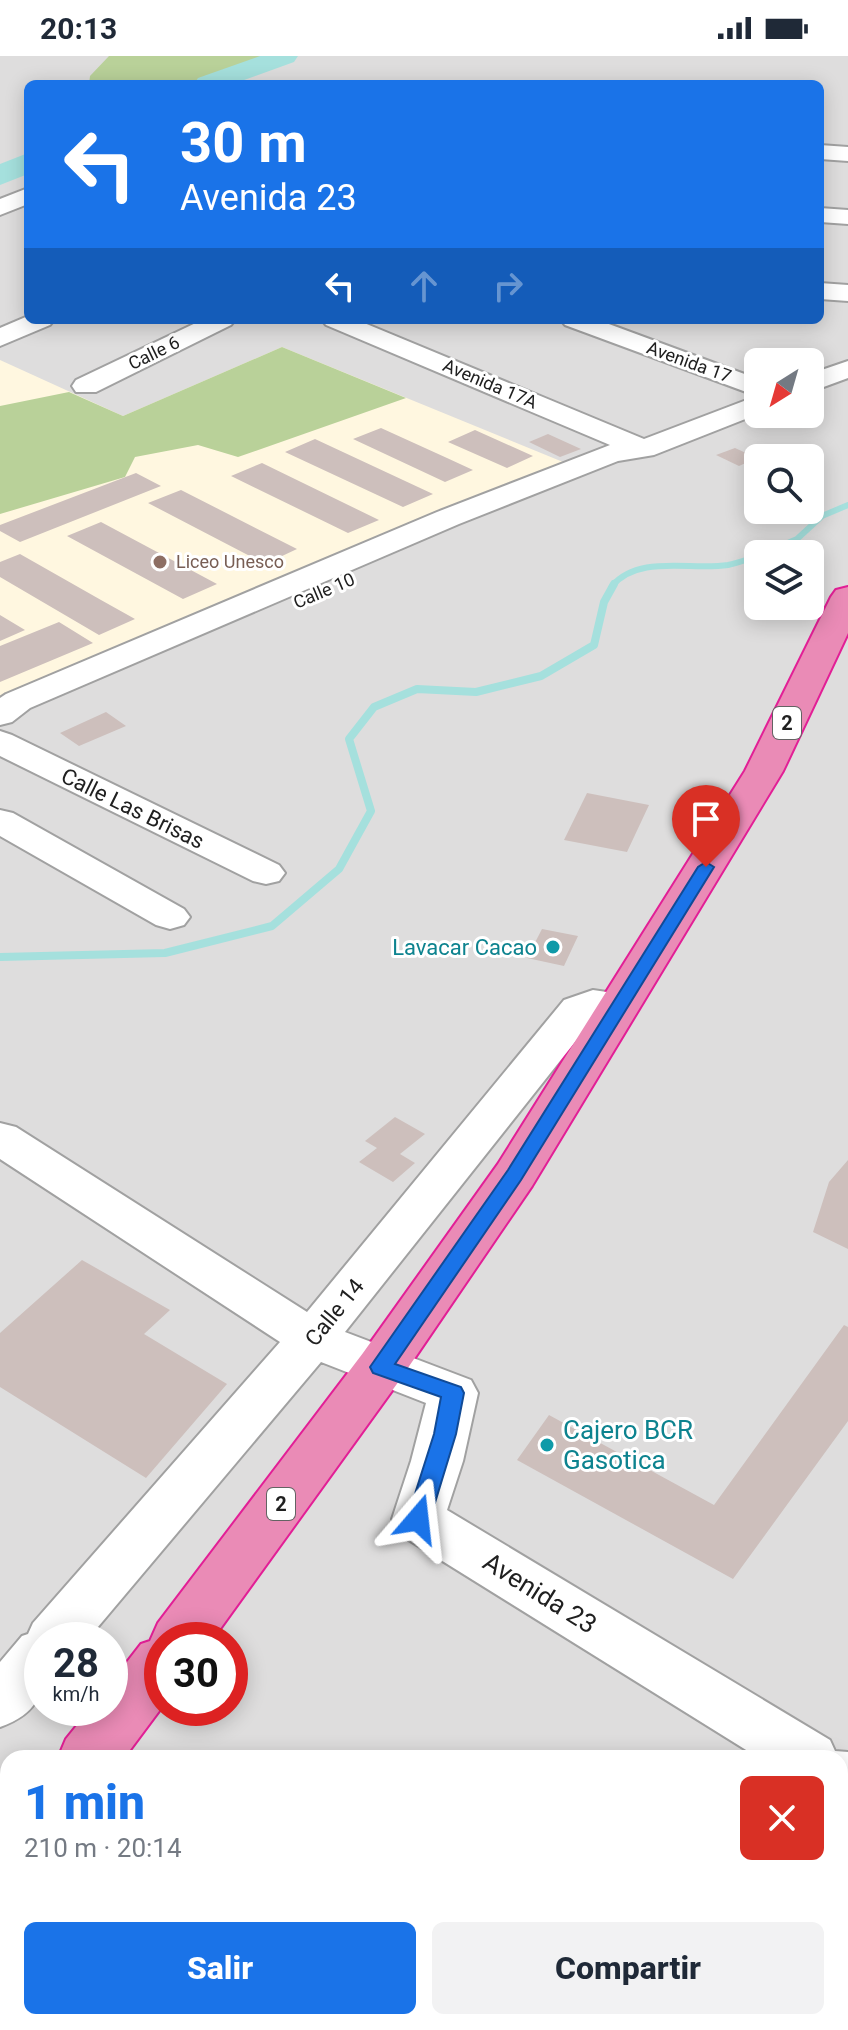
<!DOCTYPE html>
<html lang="es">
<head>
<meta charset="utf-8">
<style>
  :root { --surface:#fff; --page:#f2f2f3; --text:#1f2937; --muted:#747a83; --accent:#1a73e8 }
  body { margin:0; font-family:Roboto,sans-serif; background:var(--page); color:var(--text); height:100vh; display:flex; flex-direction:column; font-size:30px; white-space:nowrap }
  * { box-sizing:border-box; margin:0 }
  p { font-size:26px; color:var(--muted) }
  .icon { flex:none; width:44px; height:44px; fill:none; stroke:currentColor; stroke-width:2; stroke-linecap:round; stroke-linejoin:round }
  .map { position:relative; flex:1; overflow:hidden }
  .sheet { position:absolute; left:0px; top:1694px; width:848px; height:280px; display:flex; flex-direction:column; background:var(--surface); border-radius:24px 24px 0 0; box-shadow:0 4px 20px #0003 }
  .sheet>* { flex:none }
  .guide { position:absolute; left:24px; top:24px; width:800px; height:244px; border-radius:12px; box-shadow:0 4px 20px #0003; background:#1a73e8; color:#fff; overflow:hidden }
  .needle { width:52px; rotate:217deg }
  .buttons { position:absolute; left:744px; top:292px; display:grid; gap:16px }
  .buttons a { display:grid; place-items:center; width:80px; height:80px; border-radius:12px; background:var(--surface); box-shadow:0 4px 20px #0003; font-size:40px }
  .speed { position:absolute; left:24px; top:1566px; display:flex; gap:16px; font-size:40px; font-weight:700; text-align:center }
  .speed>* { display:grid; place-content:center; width:104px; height:104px; border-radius:50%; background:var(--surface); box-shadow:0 4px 20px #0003; line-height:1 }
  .speed small { font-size:20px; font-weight:400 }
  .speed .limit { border:12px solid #d22; background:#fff; color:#111 }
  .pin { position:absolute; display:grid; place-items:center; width:68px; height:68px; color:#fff; margin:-82px -34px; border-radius:50% 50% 50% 0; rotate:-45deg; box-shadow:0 0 8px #0007 }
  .pin .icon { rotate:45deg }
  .me { position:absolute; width:88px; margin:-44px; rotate:17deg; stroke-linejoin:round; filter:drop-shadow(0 0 6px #0008) }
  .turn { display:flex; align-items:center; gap:28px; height:168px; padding:0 24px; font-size:36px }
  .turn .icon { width:104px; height:104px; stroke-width:2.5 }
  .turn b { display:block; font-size:56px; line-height:68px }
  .lanes { display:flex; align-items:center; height:76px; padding:0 24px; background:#0003; justify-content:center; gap:40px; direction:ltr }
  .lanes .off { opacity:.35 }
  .round { display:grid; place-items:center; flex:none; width:84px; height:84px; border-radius:12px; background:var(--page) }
  .summary { display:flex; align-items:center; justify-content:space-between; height:136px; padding:0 24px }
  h1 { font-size:48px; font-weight:800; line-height:60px; color:var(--accent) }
  .cta { display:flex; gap:16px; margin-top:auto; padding:16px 24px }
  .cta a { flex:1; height:92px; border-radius:12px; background:var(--accent); color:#fff; font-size:32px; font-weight:800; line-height:92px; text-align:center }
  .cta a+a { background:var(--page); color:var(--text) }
  .status { display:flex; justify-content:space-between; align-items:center; height:56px; padding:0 40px; background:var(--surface); direction:ltr }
  .status svg { height:22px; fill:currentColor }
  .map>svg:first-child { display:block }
  .residential { fill:#dedddd; fill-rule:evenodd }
  .education { fill:#fff7e0 }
  .forest { fill:#b9d199 }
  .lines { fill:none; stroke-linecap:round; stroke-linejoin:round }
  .stream-far1 { stroke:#a5e0dd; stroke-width:6 }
  .stream { stroke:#a5e0dd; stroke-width:8 }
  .river { fill:#a5e0dd; fill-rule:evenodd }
  .building { fill:#cdbfbc }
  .minor-casing { stroke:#a1a1a1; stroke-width:4 }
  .highway-casing { stroke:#e21f96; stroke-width:4 }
  .minor { fill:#fff; fill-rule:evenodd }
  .highway { fill:#ea8bb6; fill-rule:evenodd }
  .route { fill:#1a73e8; stroke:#114b97; stroke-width:2 }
  .education-dot { fill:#8d6e63; stroke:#fff; stroke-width:3 }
  .culture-dot { fill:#0f9aa8; stroke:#fff; stroke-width:3 }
  .labels { text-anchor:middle; stroke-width:6; stroke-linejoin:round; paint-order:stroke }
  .far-street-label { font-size:18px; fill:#202020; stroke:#fff }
  .far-education-label { font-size:18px; fill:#785e54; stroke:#fff; text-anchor:start }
  .shield { fill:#fff; stroke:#636363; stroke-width:2 }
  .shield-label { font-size:20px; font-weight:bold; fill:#202020 }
  .street-label { font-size:22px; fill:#202020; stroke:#fff }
  .culture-label { font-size:22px; fill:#0d838f; stroke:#fff; text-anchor:end }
  .near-culture-label { font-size:26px; fill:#0d838f; stroke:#fff; text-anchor:start }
  .near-street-label { font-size:26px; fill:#202020; stroke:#fff }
</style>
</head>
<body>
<div class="status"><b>20:13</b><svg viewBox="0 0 49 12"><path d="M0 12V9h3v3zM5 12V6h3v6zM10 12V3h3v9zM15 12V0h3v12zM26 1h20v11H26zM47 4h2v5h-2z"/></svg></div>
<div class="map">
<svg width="848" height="1974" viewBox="0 0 848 1974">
  <rect width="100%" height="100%" fill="#f1eae6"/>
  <path class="residential" d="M0,0H848V1974H0ZM28,28H820V264H28ZM758,306H810V358H758ZM758,402H810V454H758ZM758,498H810V550H758ZM42,1584H110V1652H42ZM162,1584H230V1652H162ZM8,1702H840V1966H8Z"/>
  <path class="education" d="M282,291L563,406L0,641V304L123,360Z"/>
  <path class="forest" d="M109,0H270L192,28H89L90,20Z
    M282,291L406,342L238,401L198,389L135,401L125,421L0,458V350L69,336L123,360Z"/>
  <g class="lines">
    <path class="stream-far1" d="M762,498L797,483L822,460L848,449
      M612,530C639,498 691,515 728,509C738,507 748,503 758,500"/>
    <path class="stream" d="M0,901L165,897L272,870L339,813L371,755L349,683L374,651L417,633L476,636L541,620L594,589L604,546L614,528"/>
    <path class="river" d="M260,0H298L294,6L233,28H194L198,22Z
      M28,97V118L0,129V108Z"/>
  </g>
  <path class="building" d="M381,372L447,402L473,414L445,426L353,383Z
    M475,374L533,400L507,412L448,386Z
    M548,378L581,393L560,401L529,386Z
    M315,383L433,438L403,451L285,396Z
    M735,392L757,402L739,410L716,399Z
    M262,407L379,464L348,477L231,420Z
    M136,417L161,430L20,486L0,475V469Z
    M181,434L297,493L265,508L148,447Z
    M101,466L217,528L183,543L67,480Z
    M20,498L101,544L135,563L99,579L0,521V506Z
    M0,559L25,574L0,585Z
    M59,566L93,587L0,626V590Z
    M106,656L126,670L79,690L60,677Z
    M587,737L649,749L627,796L564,784Z
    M542,873L578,880L564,910L527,902Z
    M395,1061L425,1078L400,1098L415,1107L393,1126L359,1106L377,1092L365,1085Z
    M848,1104V1193L813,1176L829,1126Z
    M82,1204L170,1254L144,1278L227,1328L146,1422L0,1331V1277Z
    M844,1269L848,1271V1365L733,1523L517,1404L549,1359L714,1449Z"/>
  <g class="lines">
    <defs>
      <path id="minor" d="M820,89L848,91V105L820,103Z
        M28,132V148L0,159V143Z
        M820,152L848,154V168L820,166Z
        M820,227L848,229V245L820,243Z
        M28,260V264H54L50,269L0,290V272Z
        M202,264H235L231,269L96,336H76L72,330L76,324Z
        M322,264H357L644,383L757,340L565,269L561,264H598L758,323V358L654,399L618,405L459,468L30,652L12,666L0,669V642L6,638L437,456L610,389L326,269Z
        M848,305V322L810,336V318Z
        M0,675L12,679L279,809L285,817L279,825L266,828L253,825L0,700Z
        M0,754L13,757L184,853L190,861L184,869L170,873L156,869L0,780Z
        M593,934L634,940L640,949L634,958L594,962L345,1276L471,1324L478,1337L463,1405L447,1454L830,1684L835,1695L848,1696V1749L840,1746V1702H759L399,1478L392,1463L411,1405L426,1347L321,1306L87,1584H42C42,1628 49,1653 0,1671V1606L22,1580L28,1578L33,1567L280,1286L0,1103V1067L16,1071L307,1256L564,944Z
        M575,1966H641L638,1974H572Z"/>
      <path id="highway" d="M848,531V577L783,715L532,1130L399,1325L212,1584H162V1651L124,1702H58L66,1683L91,1652H110V1628L141,1588L150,1585L158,1567L363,1297L498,1108L745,715L831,541L836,534Z
        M8,1773V1838L0,1841V1776Z"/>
    </defs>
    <use href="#minor" class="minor-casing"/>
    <use href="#highway" class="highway-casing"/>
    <use href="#minor" class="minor"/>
    <use href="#highway" class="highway"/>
  </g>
  <path class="route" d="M706,806L714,811L521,1124L395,1308L461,1331L464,1337L456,1378L430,1463L426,1469L418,1472L410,1469L407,1463L434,1378L441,1341L373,1317L370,1311L508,1114L698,811Z"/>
  <circle class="education-dot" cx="160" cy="506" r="8"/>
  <g class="culture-dot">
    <circle cx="553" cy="891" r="8"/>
    <circle cx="547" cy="1389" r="8"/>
  </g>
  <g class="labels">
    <g class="far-street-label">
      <text transform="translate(154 297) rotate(-26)" y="6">Calle 6</text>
      <text transform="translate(689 306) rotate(20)" y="6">Avenida 17</text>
      <text transform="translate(490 328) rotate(23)" y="6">Avenida 17A</text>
      <text transform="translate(324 535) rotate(-23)" y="6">Calle 10</text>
    </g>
    <g class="far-education-label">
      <text x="176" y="512">Liceo Unesco</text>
    </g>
    <g class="shield">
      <rect x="773" y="651" width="28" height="32" rx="6"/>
      <rect x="267" y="1432" width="28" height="32" rx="6"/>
    </g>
    <g class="shield-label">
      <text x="787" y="674">2</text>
      <text x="281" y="1455">2</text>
    </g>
    <g class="street-label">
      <text transform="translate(133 752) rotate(26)" y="8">Calle Las Brisas</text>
      <text transform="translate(334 1256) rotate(-51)" y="8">Calle 14</text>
    </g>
    <g class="culture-label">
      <text x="537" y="899">Lavacar Cacao</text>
    </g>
    <g class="near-culture-label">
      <text x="563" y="1383">Cajero BCR<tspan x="563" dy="30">Gasotica</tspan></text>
    </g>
    <g class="near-street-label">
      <text transform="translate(540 1537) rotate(32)" y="9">Avenida 23</text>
    </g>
  </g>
</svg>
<div class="buttons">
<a><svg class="needle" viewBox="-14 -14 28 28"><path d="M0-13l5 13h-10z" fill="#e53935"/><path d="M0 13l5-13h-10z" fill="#747a83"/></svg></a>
<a><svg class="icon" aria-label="search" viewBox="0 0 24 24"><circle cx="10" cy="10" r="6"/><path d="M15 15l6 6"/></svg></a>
<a><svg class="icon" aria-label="layers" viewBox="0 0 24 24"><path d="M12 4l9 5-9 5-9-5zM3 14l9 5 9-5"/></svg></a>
</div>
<div class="speed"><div>28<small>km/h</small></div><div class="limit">30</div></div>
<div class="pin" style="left:706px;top:811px;background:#d93025"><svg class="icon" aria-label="arrive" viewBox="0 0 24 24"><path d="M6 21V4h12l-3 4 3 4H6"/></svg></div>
<svg class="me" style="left:418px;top:1463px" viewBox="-20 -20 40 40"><path d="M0-17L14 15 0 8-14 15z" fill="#1a73e8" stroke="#fff" stroke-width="4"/></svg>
<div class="guide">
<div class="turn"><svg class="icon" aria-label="left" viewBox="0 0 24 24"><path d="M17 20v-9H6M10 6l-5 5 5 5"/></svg><div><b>30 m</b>Avenida 23</div></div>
<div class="lanes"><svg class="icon" aria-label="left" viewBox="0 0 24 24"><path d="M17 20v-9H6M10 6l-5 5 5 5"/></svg><svg class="icon off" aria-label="ahead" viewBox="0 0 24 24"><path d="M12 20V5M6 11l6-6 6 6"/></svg><svg class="icon off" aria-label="right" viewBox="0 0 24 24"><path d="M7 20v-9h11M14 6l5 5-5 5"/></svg></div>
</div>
<section class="sheet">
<div class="summary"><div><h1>1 min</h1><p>210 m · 20:14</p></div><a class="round" style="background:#d93025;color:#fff"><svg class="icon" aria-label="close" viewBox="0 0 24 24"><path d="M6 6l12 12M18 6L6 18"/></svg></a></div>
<div class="cta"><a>Salir</a><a>Compartir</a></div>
</section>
</div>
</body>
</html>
